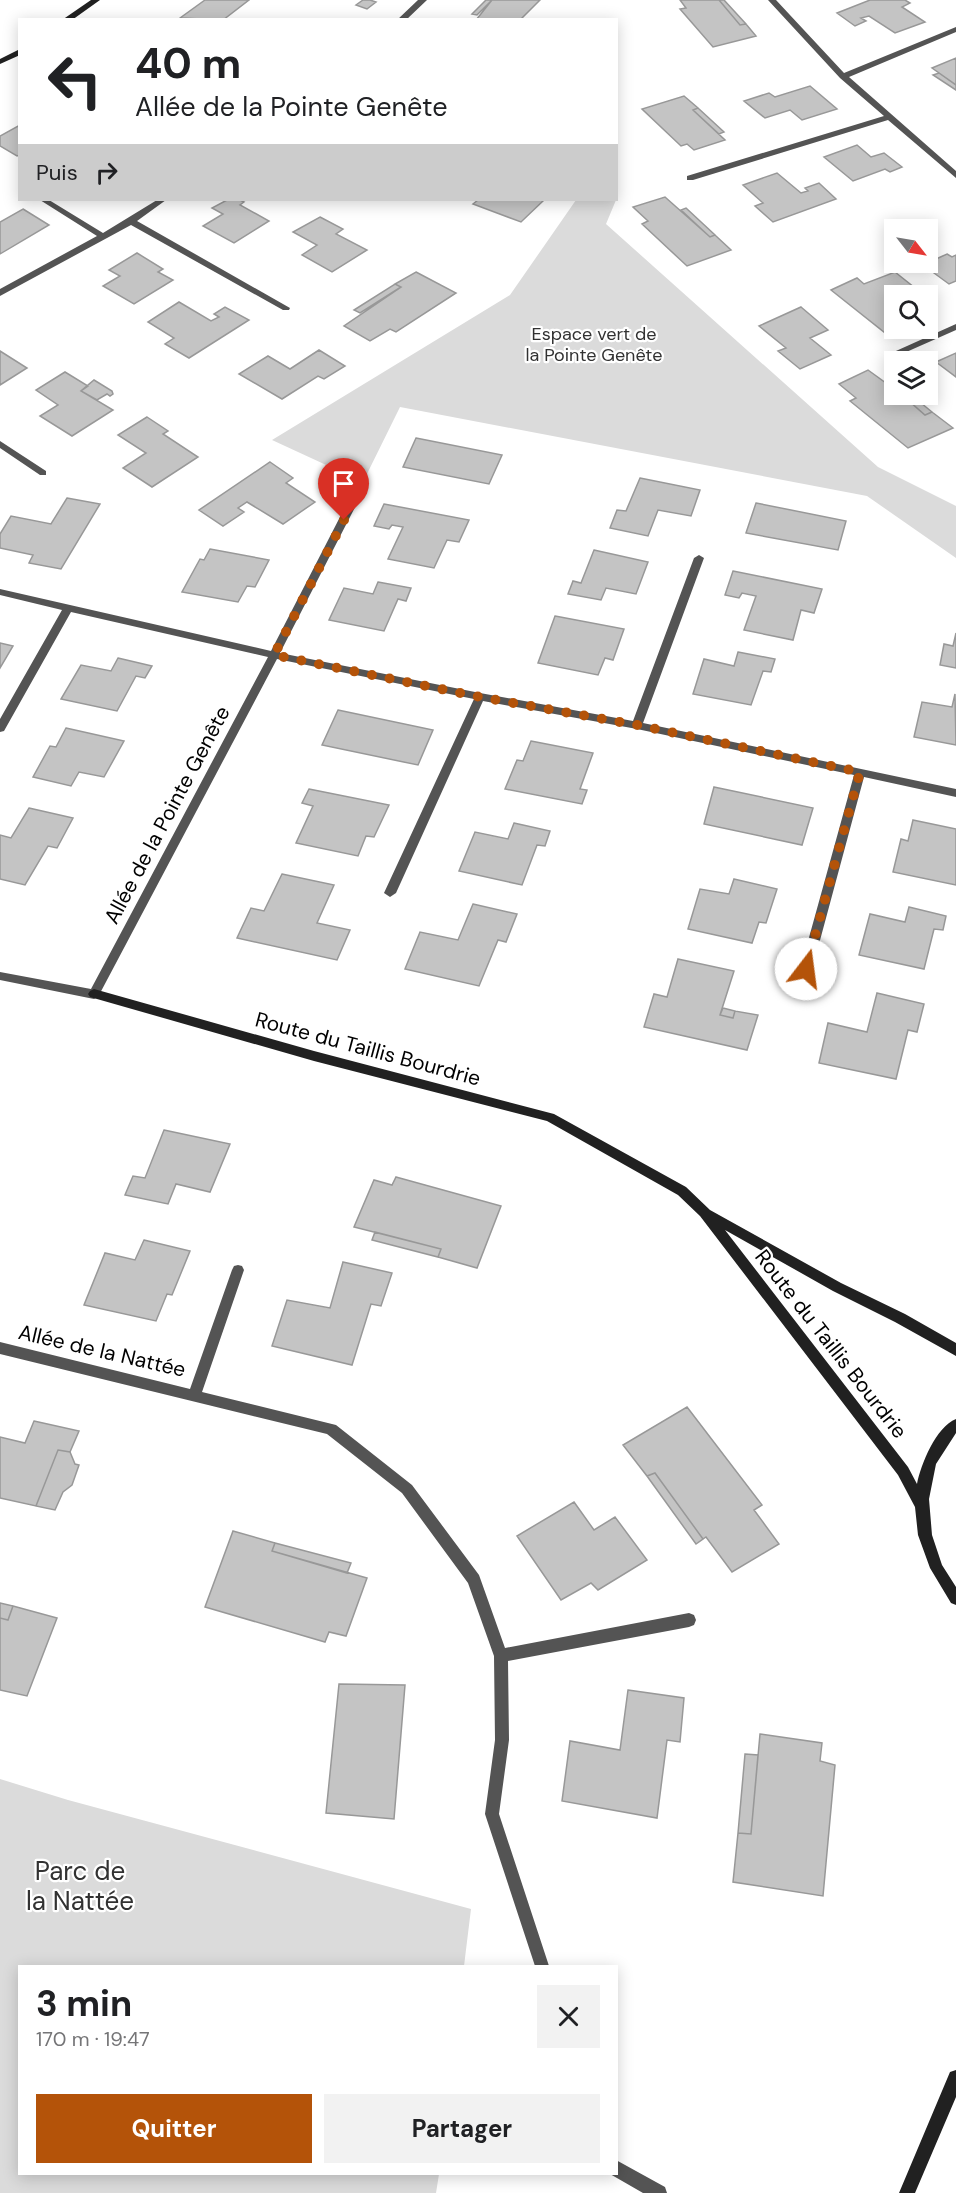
<!DOCTYPE html>
<html lang="fr">
<head>
<meta charset="utf-8">
<style>
  :root { --surface:#fff; --page:#f2f2f2; --text:#202124; --muted:#757577; --accent:#b45309 }
  body { margin:0; font-family:"DM Sans",sans-serif; background:var(--page); color:var(--text); height:100vh; display:flex; flex-direction:column; font-size:22px; white-space:nowrap }
  * { box-sizing:border-box; margin:0 }
  p { font-size:20px; color:var(--muted) }
  .icon { flex:none; width:33px; height:33px; fill:none; stroke:currentColor; stroke-width:2; stroke-linecap:round; stroke-linejoin:round }
  .map { position:relative; flex:1; overflow:hidden }
  .details { position:absolute; left:18px; top:1965px; width:600px; height:210px; display:flex; flex-direction:column; background:var(--surface); border-radius:0px; box-shadow:0 3px 15px #0003 }
  .details>* { flex:none }
  .guide { position:absolute; left:18px; top:18px; width:600px; height:183px; border-radius:0px; box-shadow:0 3px 15px #0003; background:#fff; color:var(--text); overflow:hidden }
  .needle { width:39px; rotate:121deg }
  .controls { position:absolute; left:884px; top:219px; display:grid; gap:12px }
  .controls a { display:grid; place-items:center; width:54px; height:54px; border-radius:0px; background:var(--surface); box-shadow:0 3px 15px #0003; font-size:30px }
  .pin { position:absolute; display:grid; place-items:center; width:51px; height:51px; color:#fff; margin:-62px -26px; border-radius:50% 50% 50% 0; rotate:-45deg; box-shadow:0 0 6px #0007 }
  .pin .icon { rotate:45deg }
  .me { position:absolute; width:66px; margin:-33px; rotate:15deg; stroke-linejoin:round; filter:drop-shadow(0 0 4px #0008) }
  .turn { display:flex; align-items:center; gap:21px; height:126px; padding:0 18px; font-size:27px }
  .turn .icon { width:78px; height:78px; stroke-width:2.5 }
  .turn b { display:block; font-size:42px; line-height:51px }
  .then { display:flex; align-items:center; height:57px; padding:0 18px; background:#0003; gap:12px; font-size:22px }
  .round { display:grid; place-items:center; flex:none; width:63px; height:63px; border-radius:0px; background:var(--page) }
  .headline { display:flex; align-items:center; justify-content:space-between; height:102px; padding:0 18px }
  h1 { font-size:36px; font-weight:700; line-height:45px }
  .primary-button { display:flex; gap:12px; margin-top:auto; padding:12px 18px }
  .primary-button a { flex:1; height:69px; border-radius:0px; background:var(--accent); color:#fff; font-size:24px; font-weight:700; line-height:69px; text-align:center }
  .primary-button a+a { background:var(--page); color:var(--text) }
  .map>svg:first-child { display:block }
  .green { fill:#dbdbdb }
  .building { fill:#c4c4c4; stroke:#989898; stroke-width:1.5 }
  .lines { fill:none; stroke-linecap:round; stroke-linejoin:round }
  .street { fill:#545454; fill-rule:evenodd }
  .secondary { fill:#212121; fill-rule:evenodd }
  .route { stroke:#b45309; stroke-width:10; stroke-dasharray:0 18 }
  .labels { text-anchor:middle; stroke-width:4.5; stroke-linejoin:round; paint-order:stroke }
  .far-park-label { font-size:18px; fill:#323232; stroke:#fff }
  .street-label { font-size:21px; fill:#000; stroke:#fff }
  .near-park-label { font-size:26px; fill:#323232; stroke:#fff }
</style>
</head>
<body>
<div class="map">
<svg width="956" height="2193" viewBox="0 0 956 2193">
  <rect width="100%" height="100%" fill="#fff"/>
  <path class="green" d="M576,200H616L606,224L878,467L956,506V558L867,496L400,407L363,482L272,440L510,295Z
    M0,1779L68,1800L471,1909L464,1966H20V2174H439L436,2193H0Z"/>
  <path class="building" d="M205,0H249L223,20L180,18Z
    M363,0H370L376,2L367,9L356,5Z
    M486,0H492L477,15L472,14Z
    M492,0H540L520,20H476Z
    M680,0H719L740,25L746,24L756,36L713,47L680,9L686,8Z
    M719,0H724L746,24L740,25Z
    M870,0H905L910,3L902,7L925,22L895,33L869,16L861,18L866,21L855,26L837,13Z
    M956,58V85L932,68Z
    M939,73L956,85V90L933,75Z
    M810,86L837,109L802,120L790,110L765,118L744,101L769,93L775,97Z
    M684,96L698,108L693,110L725,140L694,150L687,144L681,146L642,109Z
    M698,108L724,132L719,134L693,110Z
    M20,125V155L17,156L0,146V136Z
    M857,145L871,157L884,153L902,167L890,172L885,169L853,181L824,157Z
    M777,173L801,193L808,191L805,188L819,183L836,199L773,222L755,206L763,203L743,185Z
    M665,197L710,237L715,235L731,250L687,266L642,224L648,221L633,207Z
    M227,200H240L244,202L240,205L269,221L234,243L203,226L223,214L212,208Z
    M478,200H544L521,222L473,204Z
    M686,208L715,235L710,237L681,210Z
    M23,209L49,225L0,254V222Z
    M320,217L343,229L336,234L367,250L332,272L302,255L317,245L293,232Z
    M137,253L163,269L158,272L173,280L134,304L103,286L120,276L109,270Z
    M947,254L952,257L956,255V281L949,284L923,265Z
    M416,272L456,293L396,332L390,329L370,341L344,326L401,287L395,284Z
    M895,272L920,292L913,296H894V304L891,306L894,308V327L884,332L831,290L857,278L864,284Z
    M395,284L401,287L360,313L354,310Z
    M179,302L211,321L219,317L214,314L225,307L249,320L189,358L165,344L174,338L148,322Z
    M801,307L828,330L810,338L831,355L800,369L778,351L786,348L759,326Z
    M319,350L345,366L324,379L318,376L282,399L239,374L268,356L290,369Z
    M0,351L27,368L0,385Z
    M956,353V377L936,362Z
    M868,370L894,389V394H901L925,415L932,412L953,428L908,448L850,401L856,398L839,384Z
    M65,372L88,386L81,391L113,410L72,436L40,416L58,405L36,390Z
    M94,380L112,391L113,394L110,396L107,394L97,400L81,391Z
    M901,394H910L932,412L925,415Z
    M147,417L168,431L163,434L198,457L152,487L123,468L146,453L118,435Z
    M416,438L502,455L489,484L403,467Z
    M270,462L293,478L286,483L315,502L283,524L247,502L238,508L244,512L223,526L199,510Z
    M640,478L700,490L691,516L658,510L648,536L610,528L617,510L626,511Z
    M67,498L100,504L61,569L29,563L33,555L0,548V534L11,516L51,524Z
    M756,503L846,521L838,550L746,533Z
    M384,504L469,520L459,542L447,540L434,568L388,559L403,527L392,525L389,529L374,526Z
    M210,549L269,560L255,587L247,586L238,602L182,592L200,559L204,560Z
    M594,550L648,562L636,594L606,588L601,600L568,594L573,581L581,583Z
    M733,571L822,589L814,613L801,610L793,640L744,630L756,596L742,593L739,598L725,595Z
    M378,582L411,588L406,601L398,599L384,631L329,620L344,588L373,594Z
    M555,616L624,629L613,660L605,658L598,675L538,663Z
    M956,633V668L940,665L944,644L953,646Z
    M0,643L13,646L0,668Z
    M738,652L775,659L771,672L763,671L751,705L693,694L704,659L734,666Z
    M118,658L152,666L145,678L136,676L117,711L61,699L81,665L111,671Z
    M955,694L956,745L914,737L922,702L952,707Z
    M338,710L433,730L418,765L322,745Z
    M66,728L124,741L104,777L79,772L71,786L33,777L50,746L56,747Z
    M531,741L593,753L580,789L587,790L582,804L505,789L517,760L523,761Z
    M714,787L813,808L802,845L704,824Z
    M309,789L389,805L374,837L366,836L358,856L296,843L313,806L302,803Z
    M29,808L73,818L57,848L48,846L25,885L0,879V835L11,838Z
    M913,820L956,829V885L893,872L901,839L908,841Z
    M514,823L550,831L545,846L537,845L522,885L459,871L475,832L508,839Z
    M282,874L334,885L317,923L350,930L337,960L237,938L251,908L264,911Z
    M734,879L777,889L766,923L759,922L752,943L688,929L700,889L729,894Z
    M473,904L517,914L506,942L498,940L479,986L405,969L420,932L458,940Z
    M909,907L946,916L943,930L934,929L924,969L859,955L870,914L905,922Z
    M678,959L734,971L720,1015L733,1018L735,1011L758,1015L747,1050L644,1027L654,994L667,997Z
    M877,993L924,1004L917,1032L908,1030L896,1079L819,1063L828,1023L867,1032Z
    M723,1008L735,1011L733,1018L720,1015Z
    M164,1130L230,1144L210,1192L176,1184L168,1204L125,1195L133,1176L145,1178Z
    M396,1177L501,1206L477,1268L438,1257L441,1249L354,1227L374,1180L392,1185Z
    M375,1232L441,1249L438,1257L372,1240Z
    M144,1240L190,1251L172,1295L167,1294L156,1321L84,1305L105,1253L135,1260Z
    M343,1262L392,1273L381,1306L371,1304L352,1365L272,1346L287,1300L330,1308Z
    M687,1407L762,1505L754,1510L779,1544L732,1572L706,1537L703,1539L655,1473L647,1476L623,1445Z
    M34,1421L79,1431L70,1452L58,1450L36,1506L0,1498V1437L25,1443Z
    M58,1450L70,1452L75,1464L79,1465L72,1485L63,1492L55,1510L36,1506Z
    M655,1473L703,1539L696,1544L647,1476Z
    M574,1502L594,1530L615,1517L647,1560L598,1590L591,1583L561,1600L517,1536Z
    M233,1531L275,1543L272,1551L367,1578L346,1636L329,1632L325,1642L205,1607Z
    M275,1543L351,1563L347,1573L272,1551Z
    M0,1603L13,1606L8,1620L0,1618Z
    M13,1606L57,1618L27,1696L0,1690V1618L8,1620Z
    M339,1684L405,1685L394,1819L326,1813Z
    M628,1690L684,1698L680,1742L667,1740L657,1818L562,1801L570,1741L620,1750Z
    M760,1734L822,1743L820,1761L835,1765L823,1896L733,1882L738,1833L751,1834Z
    M745,1754L758,1755L751,1834L738,1833Z"/>
  <g class="lines">
    <path class="street" d="M418,0H427L406,20H397Z
      M768,0H776L844,73L956,27V32L849,77L956,171V178L888,120L693,180H687V176L884,116L840,78Z
      M40,200H49L103,233L157,200H166L137,221L290,308L289,310H283L131,225L0,296V289L97,236Z
      M956,324V330L895,357H889L887,355Z
      M0,441L46,471V475H40L0,448Z
      M363,479L368,482L280,653L480,693L633,721L694,558L699,555L704,558L643,723L956,789V797L864,777L812,970L806,974L800,970L854,775L637,729L483,701L396,893L390,897L384,893L474,699L277,659L98,997L94,999L0,980V972L91,989L268,657L71,612L4,731L0,732V719L62,610L0,595V589L271,651L358,482Z
      M238,1265L242,1266L244,1270L202,1392L336,1425L412,1485L479,1575L505,1648L689,1613L694,1615L696,1620L694,1625L689,1627L508,1661L509,1740L499,1814L549,1966H535L485,1814L495,1740L494,1656L468,1583L402,1493L327,1434L0,1354V1342L190,1389L232,1270L234,1266Z
      M616,2160L665,2187L667,2193H643L610,2174H616Z"/>
    <path class="secondary" d="M91,0H100L72,20H62Z
      M20,49V55L0,64V59Z
      M94,989L314,1051L554,1114L686,1187L710,1210L841,1283L905,1314L956,1343V1356L895,1322L833,1291L725,1230L908,1467L917,1484C921,1464 936,1427 956,1419V1433L936,1464L929,1499L932,1535L942,1565L956,1587V1605L951,1603L930,1568L918,1535L915,1507L898,1475L700,1216L678,1195L547,1121L314,1061L90,997L88,994L90,991Z
      M956,2070V2097L915,2193H899L950,2072Z"/>
  </g>
  <g class="lines">
    <path class="route" d="M344,520L274,655L480,697L637,725L860,772L806,969"/>
  </g>
  <g class="labels">
    <g class="far-park-label">
      <text x="594" y="340">Espace vert de<tspan x="594" dy="21">la Pointe Genête</tspan></text>
    </g>
    <g class="street-label">
      <text transform="translate(167 815) rotate(-62)" y="7">Allée de la Pointe Genête</text>
      <text transform="translate(368 1049) rotate(15)" y="7">Route du Taillis Bourdrie</text>
      <text transform="translate(831 1344) rotate(52)" y="7">Route du Taillis Bourdrie</text>
      <text transform="translate(102 1351) rotate(13)" y="7">Allée de la Nattée</text>
    </g>
    <g class="near-park-label">
      <text x="80" y="1880">Parc de<tspan x="80" dy="30">la Nattée</tspan></text>
    </g>
  </g>
</svg>
<div class="controls">
<a><svg class="needle" viewBox="-14 -14 28 28"><path d="M0-13l5 13h-10z" fill="#e53935"/><path d="M0 13l5-13h-10z" fill="#757577"/></svg></a>
<a><svg class="icon" aria-label="search" viewBox="0 0 24 24"><circle cx="10" cy="10" r="6"/><path d="M15 15l6 6"/></svg></a>
<a><svg class="icon" aria-label="layers" viewBox="0 0 24 24"><path d="M12 4l9 5-9 5-9-5zM3 14l9 5 9-5"/></svg></a>
</div>
<div class="pin" style="left:344px;top:520px;background:#d93025"><svg class="icon" aria-label="arrive" viewBox="0 0 24 24"><path d="M6 21V4h12l-3 4 3 4H6"/></svg></div>
<svg class="me" style="left:806px;top:969px" viewBox="-20 -20 40 40"><circle r="19" fill="#fff"/><path d="M0-13L10 11 0 6-10 11z" fill="#b45309"/></svg>
<div class="guide">
<div class="turn"><svg class="icon" aria-label="left" viewBox="0 0 24 24"><path d="M17 20v-9H6M10 6l-5 5 5 5"/></svg><div><b>40 m</b>Allée de la Pointe Genête</div></div>
<div class="then">Puis<svg class="icon" aria-label="right" viewBox="0 0 24 24"><path d="M7 20v-9h11M14 6l5 5-5 5"/></svg></div>
</div>
<section class="details">
<div class="headline"><div><h1>3 min</h1><p>170 m · 19:47</p></div><a class="round"><svg class="icon" aria-label="close" viewBox="0 0 24 24"><path d="M6 6l12 12M18 6L6 18"/></svg></a></div>
<div class="primary-button"><a>Quitter</a><a>Partager</a></div>
</section>
</div>
</body>
</html>
